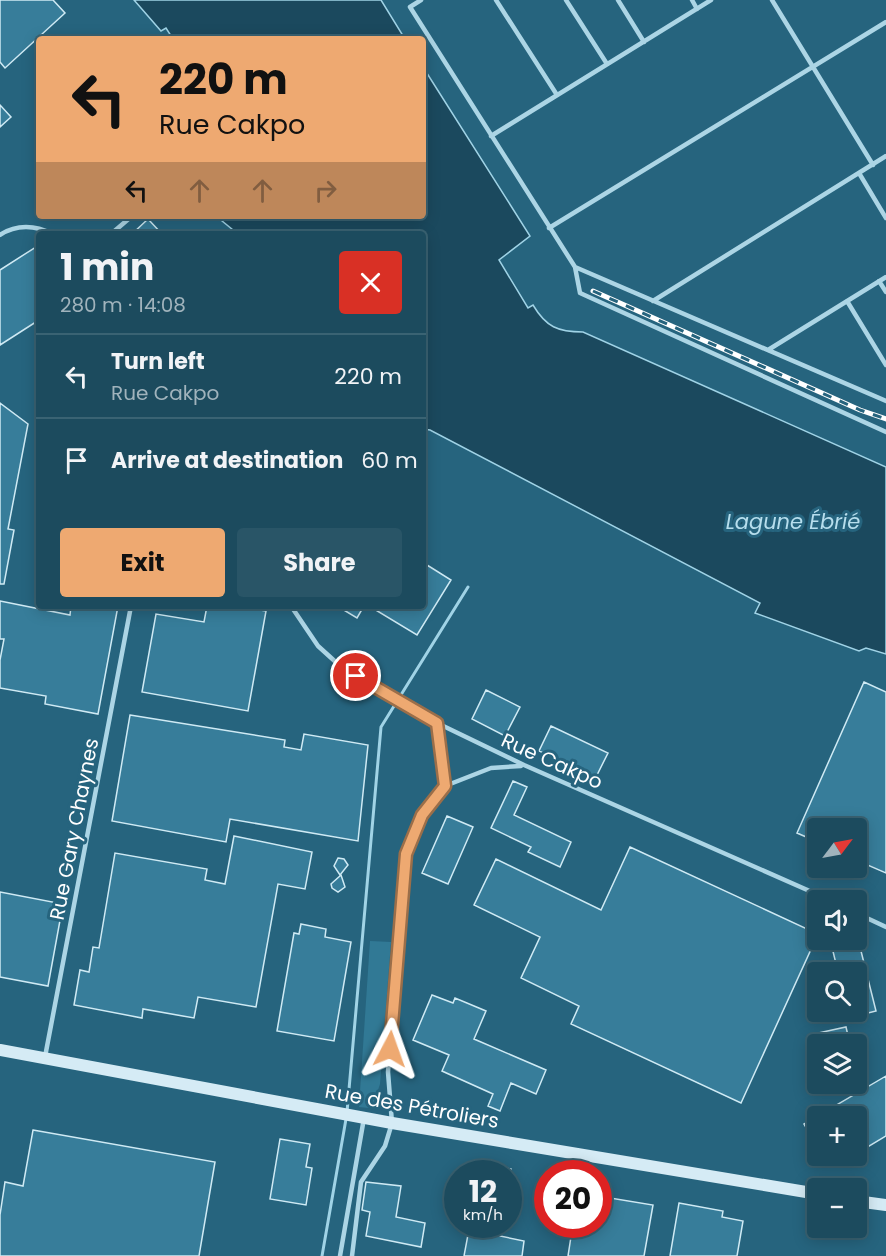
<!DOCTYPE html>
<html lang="en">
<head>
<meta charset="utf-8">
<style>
  :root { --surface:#1c4b5e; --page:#295567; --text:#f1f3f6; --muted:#a0b3bc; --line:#3a6373; --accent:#eea971 }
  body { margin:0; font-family:Poppins,sans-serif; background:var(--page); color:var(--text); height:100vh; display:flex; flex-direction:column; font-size:22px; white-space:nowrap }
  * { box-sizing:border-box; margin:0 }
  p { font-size:20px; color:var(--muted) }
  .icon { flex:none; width:33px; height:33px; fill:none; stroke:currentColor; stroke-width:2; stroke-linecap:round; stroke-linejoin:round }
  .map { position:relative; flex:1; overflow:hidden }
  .details { position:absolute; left:36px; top:231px; width:390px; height:378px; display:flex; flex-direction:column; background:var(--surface); border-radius:6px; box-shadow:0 3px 15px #0003,0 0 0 2px var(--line) }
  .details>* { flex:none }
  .banner { position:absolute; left:36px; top:36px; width:390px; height:183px; border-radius:6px; box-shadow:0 3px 15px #0003,0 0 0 2px var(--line); background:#eea971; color:#111; overflow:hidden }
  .needle { width:39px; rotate:58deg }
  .controls { position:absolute; left:807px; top:818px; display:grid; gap:12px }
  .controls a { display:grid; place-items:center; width:60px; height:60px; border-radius:6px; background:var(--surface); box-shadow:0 3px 15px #0003,0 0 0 2px var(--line); font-size:30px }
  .speed { position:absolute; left:444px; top:1160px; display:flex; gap:12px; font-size:30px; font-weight:700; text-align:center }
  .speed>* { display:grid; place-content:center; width:78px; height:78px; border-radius:50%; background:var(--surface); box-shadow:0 3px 15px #0003,0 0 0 2px var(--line); line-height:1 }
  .speed small { font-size:15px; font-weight:400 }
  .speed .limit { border:9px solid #d22; background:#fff; color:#111 }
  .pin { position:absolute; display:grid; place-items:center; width:51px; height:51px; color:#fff; margin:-26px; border:3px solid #fff; border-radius:50%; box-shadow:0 2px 6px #0007 }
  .me { position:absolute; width:66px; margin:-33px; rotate:4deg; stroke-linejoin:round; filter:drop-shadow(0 0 4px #0008) }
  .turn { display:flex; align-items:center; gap:21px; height:126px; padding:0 24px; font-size:27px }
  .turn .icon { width:78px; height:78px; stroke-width:2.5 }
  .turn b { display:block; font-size:42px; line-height:51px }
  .lanes { display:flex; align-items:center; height:57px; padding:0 24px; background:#0003; justify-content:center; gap:30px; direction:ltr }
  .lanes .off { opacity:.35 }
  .round { display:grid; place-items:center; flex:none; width:63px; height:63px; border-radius:6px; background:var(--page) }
  .head { display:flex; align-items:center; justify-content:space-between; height:102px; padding:0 24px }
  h1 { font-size:36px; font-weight:700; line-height:45px }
  .cta { display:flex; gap:12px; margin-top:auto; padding:12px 24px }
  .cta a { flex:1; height:69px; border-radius:6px; background:var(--accent); color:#111; font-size:24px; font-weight:700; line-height:69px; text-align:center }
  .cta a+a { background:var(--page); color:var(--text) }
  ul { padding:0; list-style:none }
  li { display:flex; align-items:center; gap:18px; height:84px; padding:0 24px; border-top:2px solid var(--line) }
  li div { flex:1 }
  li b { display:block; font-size:22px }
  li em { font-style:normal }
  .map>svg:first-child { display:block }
  .green { fill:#317995 }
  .water { fill:#1b495e; stroke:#a0d3e6; stroke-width:1.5 }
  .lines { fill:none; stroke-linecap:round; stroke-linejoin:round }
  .stream { stroke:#a0d3e6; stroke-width:3 }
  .building { fill:#377d9a; stroke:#cfeaf4; stroke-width:1.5 }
  .lane { stroke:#acd5e5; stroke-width:4.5 }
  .secondary { stroke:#d5ebf5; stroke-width:12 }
  .rail-casing { stroke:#fff; stroke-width:5 }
  .rail { stroke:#26647e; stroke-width:3; stroke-dasharray:9; stroke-linecap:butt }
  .route-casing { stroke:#9b6e49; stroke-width:15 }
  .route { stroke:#eea971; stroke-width:10 }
  .labels { text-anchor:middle; stroke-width:6; stroke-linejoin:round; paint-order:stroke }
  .street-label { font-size:20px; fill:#fff; stroke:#26647e }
  .water-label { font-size:21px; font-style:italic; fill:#b7deed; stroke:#26647e }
</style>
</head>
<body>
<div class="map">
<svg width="886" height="1256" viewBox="0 0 886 1256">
  <rect width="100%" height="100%" fill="#26647e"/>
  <path class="green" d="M370,941L391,942L380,1084L374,1102L369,1108L359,1107Z"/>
  <path class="water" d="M134,0H381L405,39H173L166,28L161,31Z
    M423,67L530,236L499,260L528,308L533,305C546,327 558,332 583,332L886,467V654L866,648L859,651L755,613L760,603L430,430L423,429V234H238L216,216H423Z"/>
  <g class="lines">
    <path class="stream" d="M347,1112L381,727L468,587
      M322,1256L346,1119"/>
  </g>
  <path class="building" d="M0,0H53L65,13L5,68L0,62Z
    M0,105L11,117L0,127Z
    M148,219L162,234H132Z
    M39,245V320L0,345V270Z
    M0,403L28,424L8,529L14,530L4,584H0Z
    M427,565L451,580L417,635L369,606H423V572Z
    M0,601L70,615L71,606H118L98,714L45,704L46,696L0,688V660L4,639H0Z
    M207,606H235L266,611L248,711L142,692L156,614L204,622Z
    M337,606H364L357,618Z
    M864,682L886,692V873L856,860V828H818V842L797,833Z
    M486,690L520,707L505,736L472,719Z
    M130,715L285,740L284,747L301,750L304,734L368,745L358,841L230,819L226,842L112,821Z
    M551,726L608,753L596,777L539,751Z
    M513,781L527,787L514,815L571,842L560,867L528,852L531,847L491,828Z
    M447,816L473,827L448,884L422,873Z
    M234,836L312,852L305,889L278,884L256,1007L198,997L194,1018L143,1009L142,1018L74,1005L80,970L89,972L93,947L99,948L115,853L207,869L205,880L225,884Z
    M630,847L818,934L741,1103L571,1024L579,1006L521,978L540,937L474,905L496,859L601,910Z
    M338,858L344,859L348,865L340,875L334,866Z
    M341,875L345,887L338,892L332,888L331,884Z
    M0,892L63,904L48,986L0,977Z
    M301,924L326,929L325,937L351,942L334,1041L277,1031L294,933L299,934Z
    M830,939H858L876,1011L856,1016V972H838Z
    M432,995L453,1003L455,998L486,1011L474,1039L546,1070L536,1094L511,1083L500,1111L488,1106L493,1094L442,1071L449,1055L413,1040Z
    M846,1027L849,1040L811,1044L809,1035Z
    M886,1076V1136L856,1154V1116H818V1148L804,1124Z
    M33,1130L215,1162L199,1256H0V1215L5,1182L23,1186Z
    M280,1139L310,1144L306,1167L312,1168L306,1205L270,1199Z
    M481,1163L511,1169L510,1173H479Z
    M366,1182L401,1186L396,1217L425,1223L421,1247L366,1236L370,1212L362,1210Z
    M598,1196L653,1205L644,1256H568L573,1224H598Z
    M679,1203L723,1211L722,1217L743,1221L737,1256H670Z
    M470,1224H497L495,1235L524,1241L522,1256H464Z"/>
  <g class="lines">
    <path class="lane" d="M421,0L410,7L575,267L580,293L886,432
      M496,0L557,95
      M566,0L607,64
      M618,0L644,42
      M692,0L697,9
      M772,0L873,165
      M491,136L711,0
      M859,173L886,218
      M549,228L886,22
      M111,234L132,216
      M0,235C16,224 36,225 52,234
      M575,267L886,401
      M879,281L886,292
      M653,301L886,156
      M847,301L886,365
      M768,350L886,277
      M291,606L318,646L339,665L437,723L524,765L830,900
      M437,724L445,786
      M856,913L886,927
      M45,1057L131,606
      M340,1256L364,1118
      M352,1256L361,1182L385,1146L392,1123L388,1072L404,870L412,835L422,815L445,786L491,768L521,766"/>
    <path class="secondary" d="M0,1050L392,1123L818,1194
      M856,1201L886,1205"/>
    <defs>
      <path id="rail" d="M593,291L860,410L886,419"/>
    </defs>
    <use href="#rail" class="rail-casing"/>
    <use href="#rail" class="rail"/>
  </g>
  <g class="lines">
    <defs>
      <path id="route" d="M356,676L437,723L445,786L422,815L406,854L390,1049"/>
    </defs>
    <use href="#route" class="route-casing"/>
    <use href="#route" class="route"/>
  </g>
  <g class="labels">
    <g class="street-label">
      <text transform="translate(552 761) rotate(24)" y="7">Rue Cakpo</text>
      <text transform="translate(74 829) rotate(-79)" y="7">Rue Gary Chaynes</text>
      <text transform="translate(412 1106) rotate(10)" y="7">Rue des Pétroliers</text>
    </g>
    <g class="water-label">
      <text x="793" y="529">Lagune Ébrié</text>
    </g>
  </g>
</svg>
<div class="controls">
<a><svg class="needle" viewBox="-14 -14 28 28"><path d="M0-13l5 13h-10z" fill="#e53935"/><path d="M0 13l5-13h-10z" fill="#a0b3bc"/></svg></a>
<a><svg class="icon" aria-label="sound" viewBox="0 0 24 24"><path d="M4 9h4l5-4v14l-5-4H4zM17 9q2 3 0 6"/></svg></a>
<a><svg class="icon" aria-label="search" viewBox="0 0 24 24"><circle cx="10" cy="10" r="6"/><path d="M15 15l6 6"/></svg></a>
<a><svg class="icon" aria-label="layers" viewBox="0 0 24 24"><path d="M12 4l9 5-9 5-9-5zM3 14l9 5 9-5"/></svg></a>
<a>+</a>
<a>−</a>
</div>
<div class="speed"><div>12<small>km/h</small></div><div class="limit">20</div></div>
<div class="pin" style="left:356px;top:676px;background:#d93025"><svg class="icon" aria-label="arrive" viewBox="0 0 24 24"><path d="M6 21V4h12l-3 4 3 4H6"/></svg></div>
<svg class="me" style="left:390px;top:1049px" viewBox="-20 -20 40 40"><path d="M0-17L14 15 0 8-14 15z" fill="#eea971" stroke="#fff" stroke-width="4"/></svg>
<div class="banner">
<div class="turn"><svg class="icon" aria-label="left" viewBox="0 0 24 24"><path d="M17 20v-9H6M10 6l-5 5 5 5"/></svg><div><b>220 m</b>Rue Cakpo</div></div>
<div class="lanes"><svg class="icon" aria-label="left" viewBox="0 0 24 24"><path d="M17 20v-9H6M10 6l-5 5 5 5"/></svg><svg class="icon off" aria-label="ahead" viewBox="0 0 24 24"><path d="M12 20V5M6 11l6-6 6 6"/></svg><svg class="icon off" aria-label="ahead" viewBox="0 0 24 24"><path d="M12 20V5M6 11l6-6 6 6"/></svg><svg class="icon off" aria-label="right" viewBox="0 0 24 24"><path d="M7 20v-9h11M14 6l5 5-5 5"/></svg></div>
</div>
<section class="details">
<div class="head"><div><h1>1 min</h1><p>280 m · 14:08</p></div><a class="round" style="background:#d93025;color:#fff"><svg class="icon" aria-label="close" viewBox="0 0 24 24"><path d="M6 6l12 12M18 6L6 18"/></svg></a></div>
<ul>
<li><svg class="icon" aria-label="left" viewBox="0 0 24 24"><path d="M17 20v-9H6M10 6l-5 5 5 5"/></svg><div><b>Turn left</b><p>Rue Cakpo</p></div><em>220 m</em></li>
<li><svg class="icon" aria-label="arrive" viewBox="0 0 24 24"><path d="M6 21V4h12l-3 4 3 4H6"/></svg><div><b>Arrive at destination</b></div><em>60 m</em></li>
</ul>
<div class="cta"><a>Exit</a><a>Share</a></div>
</section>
</div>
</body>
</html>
